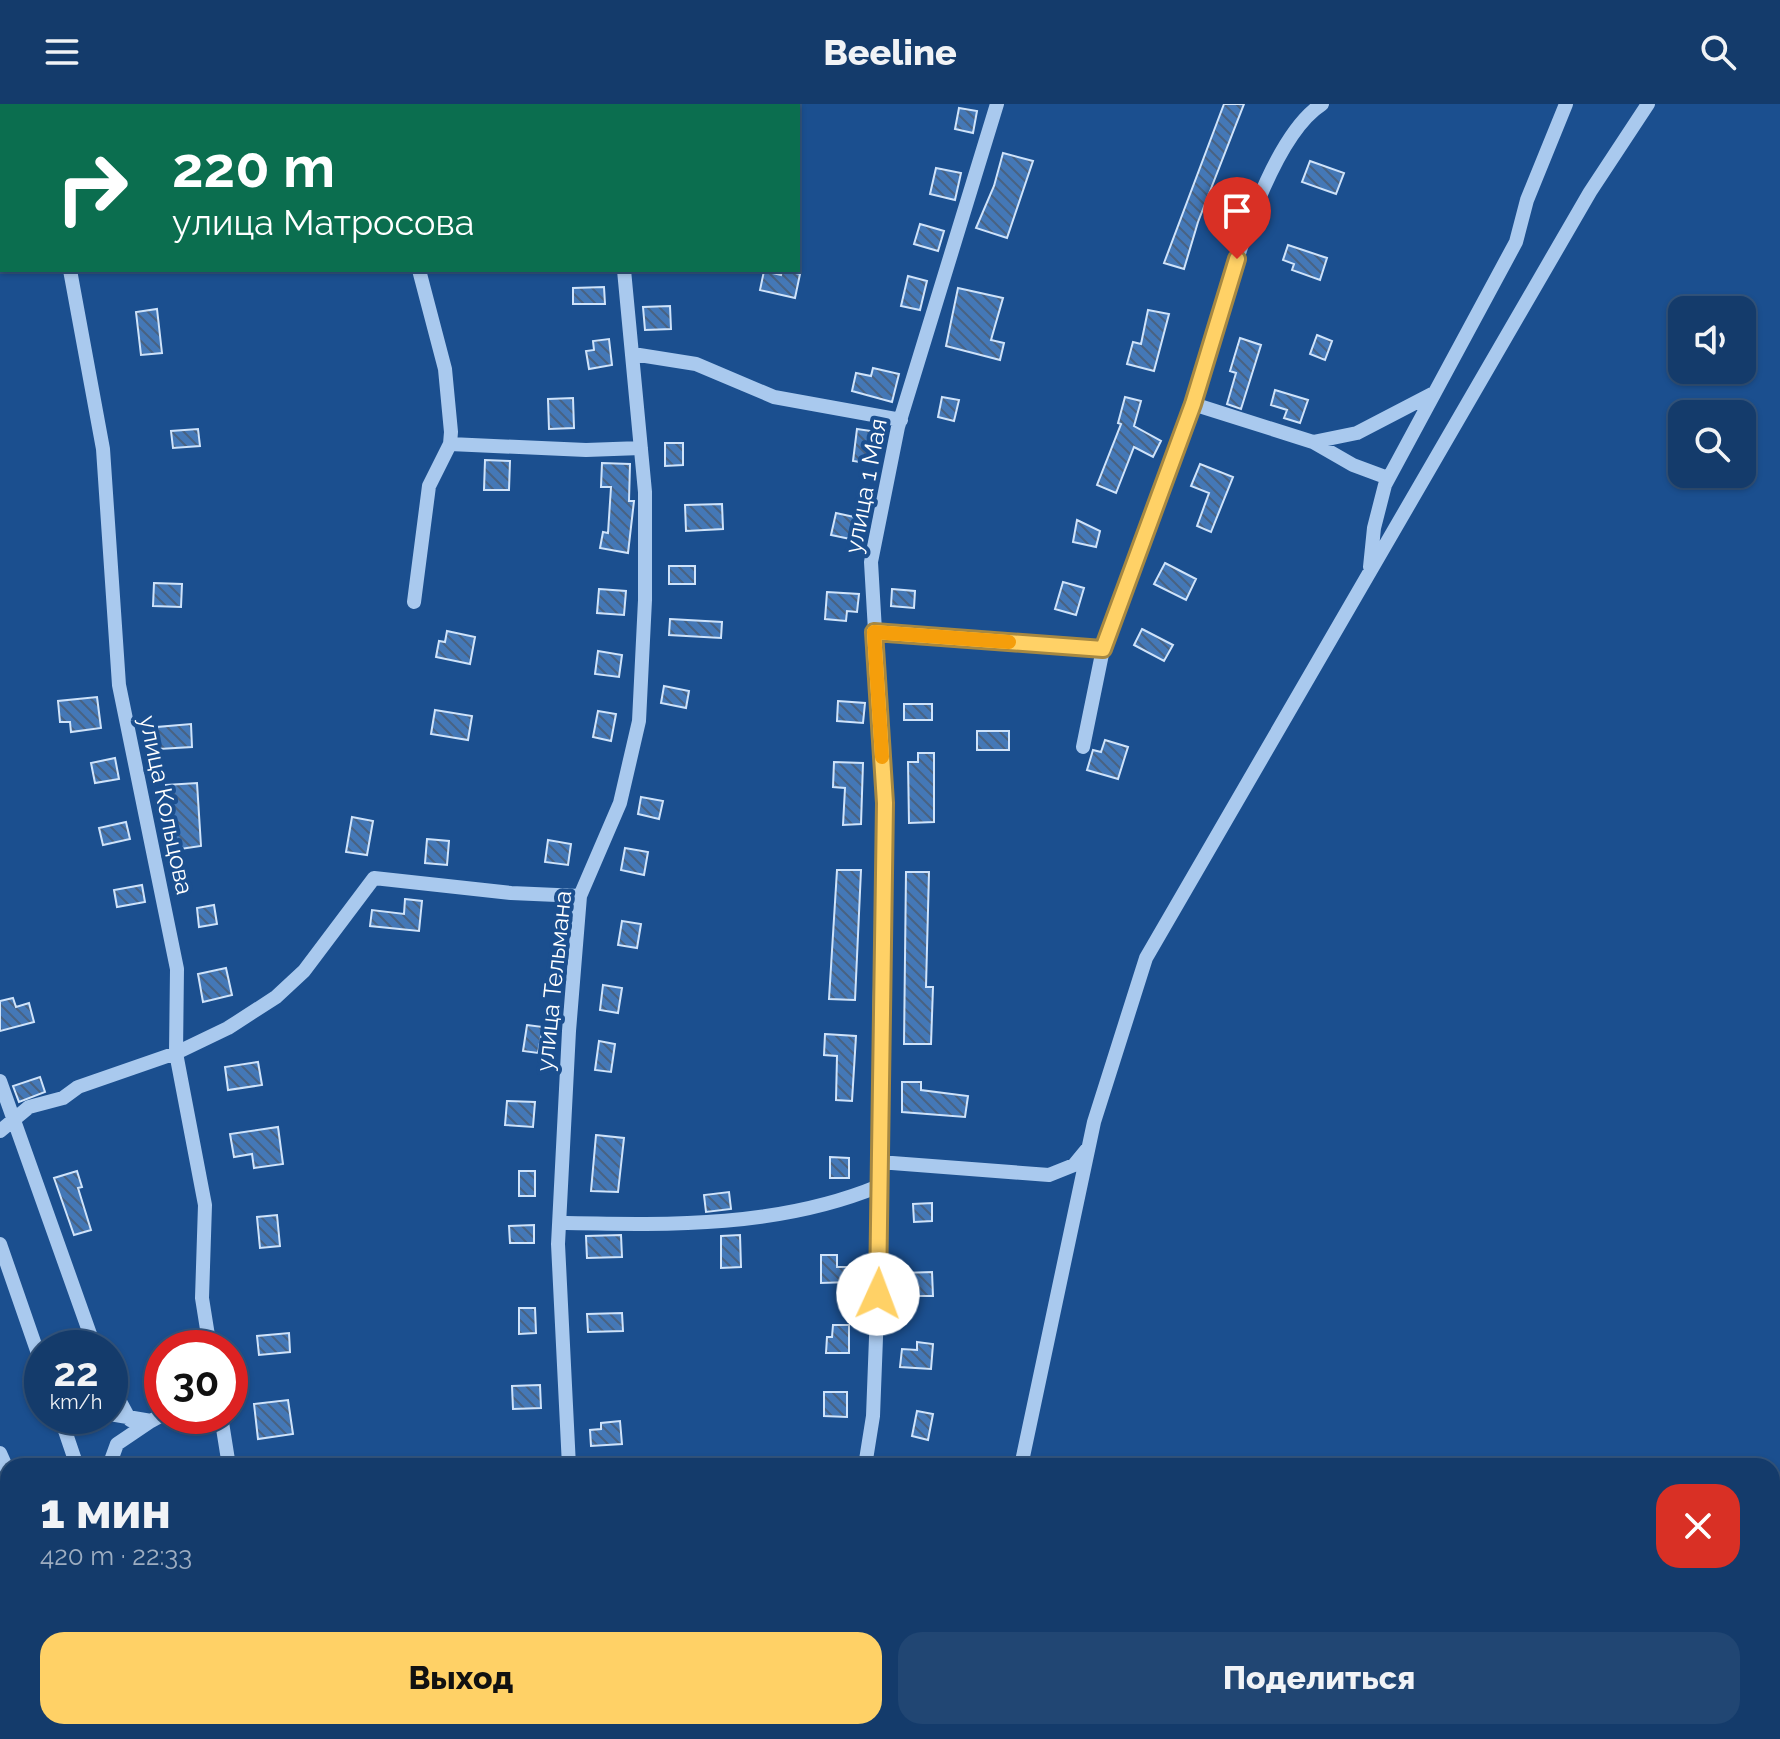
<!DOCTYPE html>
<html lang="ru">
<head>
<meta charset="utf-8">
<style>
  :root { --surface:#143b6b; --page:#214673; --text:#f1f3f6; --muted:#9dadc1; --line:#33557e; --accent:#ffd166 }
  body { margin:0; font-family:Raleway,sans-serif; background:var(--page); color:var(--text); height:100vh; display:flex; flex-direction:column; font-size:30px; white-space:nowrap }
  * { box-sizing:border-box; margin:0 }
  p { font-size:26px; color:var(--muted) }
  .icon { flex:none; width:44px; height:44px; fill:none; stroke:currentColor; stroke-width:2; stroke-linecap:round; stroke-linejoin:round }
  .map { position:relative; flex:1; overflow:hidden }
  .drawer { position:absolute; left:0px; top:1354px; width:1780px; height:282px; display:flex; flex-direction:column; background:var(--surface); border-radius:24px 24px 0 0; box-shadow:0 2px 6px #0004,0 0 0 2px var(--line) }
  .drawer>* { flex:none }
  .hud { position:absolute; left:0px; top:0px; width:800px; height:168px; box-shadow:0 2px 6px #0004,0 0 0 2px var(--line); background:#0b6e4f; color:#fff; overflow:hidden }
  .fabs { position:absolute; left:1668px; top:192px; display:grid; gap:16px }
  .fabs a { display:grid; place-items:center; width:88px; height:88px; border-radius:16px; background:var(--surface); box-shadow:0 2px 6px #0004,0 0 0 2px var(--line); font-size:40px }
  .speed { position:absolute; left:24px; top:1226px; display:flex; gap:16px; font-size:40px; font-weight:700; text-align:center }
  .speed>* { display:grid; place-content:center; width:104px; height:104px; border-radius:50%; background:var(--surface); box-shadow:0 2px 6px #0004,0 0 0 2px var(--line); line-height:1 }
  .speed small { font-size:20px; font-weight:400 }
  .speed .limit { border:12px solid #d22; background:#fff; color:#111 }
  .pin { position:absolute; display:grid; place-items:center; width:68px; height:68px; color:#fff; margin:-82px -34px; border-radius:50% 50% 50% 0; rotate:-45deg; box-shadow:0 0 8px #0007 }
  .pin .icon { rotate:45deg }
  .me { position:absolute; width:88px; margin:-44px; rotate:2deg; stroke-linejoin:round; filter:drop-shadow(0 0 6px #0008) }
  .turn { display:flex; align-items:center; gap:28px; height:168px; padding:0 40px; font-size:36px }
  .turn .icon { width:104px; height:104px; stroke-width:2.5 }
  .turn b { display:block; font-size:56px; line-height:68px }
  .round { display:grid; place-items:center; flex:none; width:84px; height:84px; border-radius:24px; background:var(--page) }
  .headline { display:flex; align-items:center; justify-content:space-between; height:136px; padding:0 40px }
  h1 { font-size:48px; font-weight:800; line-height:60px }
  .cta { display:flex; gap:16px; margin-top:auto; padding:16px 40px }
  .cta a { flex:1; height:92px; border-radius:24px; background:var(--accent); color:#111; font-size:32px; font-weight:800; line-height:92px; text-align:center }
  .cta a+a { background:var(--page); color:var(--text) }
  header { display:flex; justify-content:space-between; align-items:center; height:104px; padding:0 40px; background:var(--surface); font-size:36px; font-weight:800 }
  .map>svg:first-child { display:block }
  .water { fill:#3c6290; stroke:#9cc4f0; stroke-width:2 }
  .building { fill:url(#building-back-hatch); stroke:#cfe3fa; stroke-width:2 }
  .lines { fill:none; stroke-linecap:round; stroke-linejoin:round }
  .minor { stroke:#a9c9ee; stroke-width:14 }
  .route-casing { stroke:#a68842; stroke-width:20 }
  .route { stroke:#ffd166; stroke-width:14 }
  .slow { stroke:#f59e0b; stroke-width:14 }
  .labels { text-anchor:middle; stroke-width:8; stroke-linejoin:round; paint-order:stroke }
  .street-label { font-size:24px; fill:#fff; stroke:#1b4f8f }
</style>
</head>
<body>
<header><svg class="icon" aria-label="menu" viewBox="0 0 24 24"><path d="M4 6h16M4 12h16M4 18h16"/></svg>Beeline<svg class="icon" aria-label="search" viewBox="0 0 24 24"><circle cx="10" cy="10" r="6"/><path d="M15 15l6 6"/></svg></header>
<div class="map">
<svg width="1780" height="1635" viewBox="0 0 1780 1635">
  <defs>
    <pattern id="building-back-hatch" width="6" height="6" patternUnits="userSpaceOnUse" patternTransform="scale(2)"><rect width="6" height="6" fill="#4478b7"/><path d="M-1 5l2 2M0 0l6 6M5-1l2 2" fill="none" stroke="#486282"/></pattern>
  </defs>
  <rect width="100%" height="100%" fill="#1b4f8f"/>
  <path class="water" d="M1780,1459V1635H1599L1608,1628H1772V1466Z"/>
  <path class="building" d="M1224,0H1244L1198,118L1184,165L1164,159Z
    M959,4L977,7L973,29L955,25Z
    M1003,49L1033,57L1007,134L976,124L994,82Z
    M1310,57L1344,69L1336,90L1302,78Z
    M936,64L961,69L955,96L930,90Z
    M920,120L944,127L938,147L914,140Z
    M1288,141L1327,154L1320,176L1292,166L1294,160L1283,156Z
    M782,166L800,170L795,194L760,186L764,167L781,171Z
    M908,172L927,177L920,206L901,202Z
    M604,183L605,200H573V184Z
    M958,184L1003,194L991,236L1004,239L1000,256L946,242Z
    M670,202L671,225L645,226L643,203Z
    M157,205L162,249L141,251L136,208Z
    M1148,206L1169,210L1154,267L1127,260L1133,238L1141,240Z
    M1317,231L1332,237L1325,256L1310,250Z
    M1240,234L1261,241L1241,305L1227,300L1236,269L1230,267Z
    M609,235L612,261L589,265L586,247L594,246L593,237Z
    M873,264L899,270L892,298L852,287L856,269L871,272Z
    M1275,286L1308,296L1300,319L1284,314L1287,306L1271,301Z
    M942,293L959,296L954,317L938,313Z
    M1125,293L1141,297L1134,322L1161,337L1153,353L1134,343L1116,389L1097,381L1121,320L1118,319Z
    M573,294L574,324L549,325L548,295Z
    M198,325L200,342L173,344L171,327Z
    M857,325L878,328L874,360L853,357Z
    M665,339H683V361L665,362Z
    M485,356L510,357L509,386H484Z
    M602,359L630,360L629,397H634L628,449L600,444L603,428L608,429L611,383H601Z
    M1200,360L1233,373L1211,428L1197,422L1209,389L1191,382Z
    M722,400L723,425L686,427L685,401Z
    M836,409L859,414L855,436L831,431Z
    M1077,416L1100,427L1096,443L1073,438Z
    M1165,459L1196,475L1186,496L1154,480Z
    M669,462H695V480H669Z
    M1063,478L1084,484L1076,511L1055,505Z
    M154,479L182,480L181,503L153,502Z
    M599,485L626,487L624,511L597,509Z
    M892,485L915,487L914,504L891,502Z
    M827,488L859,490L857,508L847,507L846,517L825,515Z
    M670,515L722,518L721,534L669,531Z
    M1142,525L1173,541L1164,557L1134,541Z
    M447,527L475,533L470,560L436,553L439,537L445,538Z
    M598,547L622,551L619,573L595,570Z
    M664,582L689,587L686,604L661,599Z
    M97,593L101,624L71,628L70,618H60L58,597Z
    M838,597L865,599L863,619L837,617Z
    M904,600H932V616H904Z
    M435,606L472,612L468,636L431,630Z
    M598,607L616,610L611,637L593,633Z
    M191,620L192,643L159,645L157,623Z
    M977,627H1009V646H977Z
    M1105,636L1128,643L1118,675L1087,666L1093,646L1101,648Z
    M918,649H934V718L909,719L908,658H918Z
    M115,654L119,675L95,679L91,659Z
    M834,658L863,659L861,720L843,721L845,684L833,683Z
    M197,679L201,742L173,746L166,681Z
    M641,693L663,697L659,715L638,710Z
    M352,713L373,717L367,751L346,748Z
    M126,718L130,735L103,741L99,724Z
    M427,735L449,737L447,761L425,759Z
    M548,736L571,740L568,761L545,758Z
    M625,744L648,748L644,771L621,766Z
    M837,766H861L855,896L829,895Z
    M906,768H929L926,883H933L931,940H904Z
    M142,781L145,798L117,803L114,786Z
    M405,795L422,797L419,827L370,822L372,806L404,810Z
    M214,801L217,820L199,823L197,804Z
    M622,817L641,820L637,844L618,841Z
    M226,864L232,891L203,898L198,870Z
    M603,881L622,884L618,909L600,906Z
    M13,894L16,903L29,899L34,918L0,927V897Z
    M527,921L543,923L538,949L523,947Z
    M825,930L856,932L852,997L836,996L837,952L824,951Z
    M599,937L615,940L611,968L595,966Z
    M258,958L262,981L228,986L225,963Z
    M40,973L45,988L19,998L13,982Z
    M902,978H921V986L968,992L965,1013L902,1008Z
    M507,997L535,998L533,1023L505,1021Z
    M278,1023L283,1060L254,1064L252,1050L234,1053L230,1030Z
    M596,1031L624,1034L618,1088L591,1087Z
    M830,1053L849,1054V1074H830Z
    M77,1067L82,1083L78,1084L91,1126L74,1131L54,1074Z
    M519,1067H535V1092H519Z
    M729,1088L731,1105L706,1108L704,1091Z
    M932,1099V1117L914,1118L913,1100Z
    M277,1111L280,1142L260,1144L257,1113Z
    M534,1121V1139H510L509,1122Z
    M621,1131L622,1153L587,1154L586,1132Z
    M740,1131L741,1163L721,1164V1132Z
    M821,1151H837V1163H850V1178L821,1179Z
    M932,1168L933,1192H902V1169Z
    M519,1204H535L536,1229L519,1230Z
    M622,1209L623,1227L588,1228L587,1210Z
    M833,1221H849V1249H826L827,1233H832Z
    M289,1229L290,1248L259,1251L257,1232Z
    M917,1238L933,1240L931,1265L900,1263L902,1245L917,1246Z
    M540,1281L541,1304L513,1305L512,1282Z
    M824,1288H847V1313L824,1312Z
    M288,1296L293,1330L258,1335L254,1300Z
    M917,1307L933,1310L928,1336L912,1332Z
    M620,1317L622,1340L591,1342L590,1326L601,1325V1319Z"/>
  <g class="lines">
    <path class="minor" d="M172,0L173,2
      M404,0V2
      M613,0V2
      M67,2V0
      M70,166L103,345L119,581L177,865L176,949L205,1101L202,1194L210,1244
      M633,250L696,260L774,293L901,316
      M1193,300L1313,338L1353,361L1388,374
      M1313,338L1357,329L1432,290
      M450,340L586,346L641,344
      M1370,463L1374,424L1385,381L1516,138L1527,96L1566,0
      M414,498L429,382L450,340L451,328L445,265L419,166
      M874,528L1103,545C1133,463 1167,381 1194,298C1218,225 1258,41 1322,0
      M1083,643L1103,545
      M0,977L95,1244
      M0,1027L29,1003L63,994L78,983L176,949L228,924L276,893L304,867L374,774L511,789L580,792
      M879,1058L1049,1071L1074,1061L1088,1044
      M560,1119C667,1121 778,1124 879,1082
      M0,1140L42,1261
      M110,1279L130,1316
      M110,1310L151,1317L162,1311
      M60,1312L77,1362
      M221,1312L229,1362
      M0,1349L8,1367
      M109,1362L117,1340L151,1317
      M569,1362L558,1140L569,927L580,792L620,699L639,617L645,496V388L624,166
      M865,1362L873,1312L880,1129L879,920L885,699L871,458L898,323L997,0
      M1021,1362L1094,1018L1146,854L1590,88L1648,0
      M144,1628L149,1635
      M234,1628L239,1635
      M306,1628L316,1635
      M610,1628L612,1635
      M329,1635L352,1628
      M701,1635L712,1628"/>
  </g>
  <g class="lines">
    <defs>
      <path id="route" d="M878,1190L885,699L874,528L1103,545L1193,300L1237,155"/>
    </defs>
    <use href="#route" class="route-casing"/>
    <use href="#route" class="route"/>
    <path class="slow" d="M882,653L874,528L1009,538"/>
  </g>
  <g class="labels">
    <g class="street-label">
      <text transform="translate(866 382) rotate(-79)" y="8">улица 1 Мая</text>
      <text transform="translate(166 701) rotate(78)" y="8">улица Кольцова</text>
      <text transform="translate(554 877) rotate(-84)" y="8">улица Тельмана</text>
    </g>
  </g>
</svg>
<div class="fabs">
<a><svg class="icon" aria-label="sound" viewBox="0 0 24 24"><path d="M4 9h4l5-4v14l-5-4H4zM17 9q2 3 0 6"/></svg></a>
<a><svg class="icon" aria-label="search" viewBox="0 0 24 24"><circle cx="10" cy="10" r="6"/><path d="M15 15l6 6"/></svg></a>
</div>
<div class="speed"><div>22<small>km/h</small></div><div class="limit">30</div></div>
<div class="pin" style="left:1237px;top:155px;background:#d93025"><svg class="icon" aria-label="arrive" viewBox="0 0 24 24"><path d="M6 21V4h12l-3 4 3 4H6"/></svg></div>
<svg class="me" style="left:878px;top:1190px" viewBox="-20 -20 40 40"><circle r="19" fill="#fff"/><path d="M0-13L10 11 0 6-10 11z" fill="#ffd166"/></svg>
<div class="hud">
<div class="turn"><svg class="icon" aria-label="right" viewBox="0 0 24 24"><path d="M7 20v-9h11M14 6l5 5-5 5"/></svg><div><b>220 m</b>улица Матросова</div></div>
</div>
<section class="drawer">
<div class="headline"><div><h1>1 мин</h1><p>420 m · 22:33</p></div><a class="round" style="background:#d93025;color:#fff"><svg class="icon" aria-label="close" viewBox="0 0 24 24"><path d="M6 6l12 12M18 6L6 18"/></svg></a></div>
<div class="cta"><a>Выход</a><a>Поделиться</a></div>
</section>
</div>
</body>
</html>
